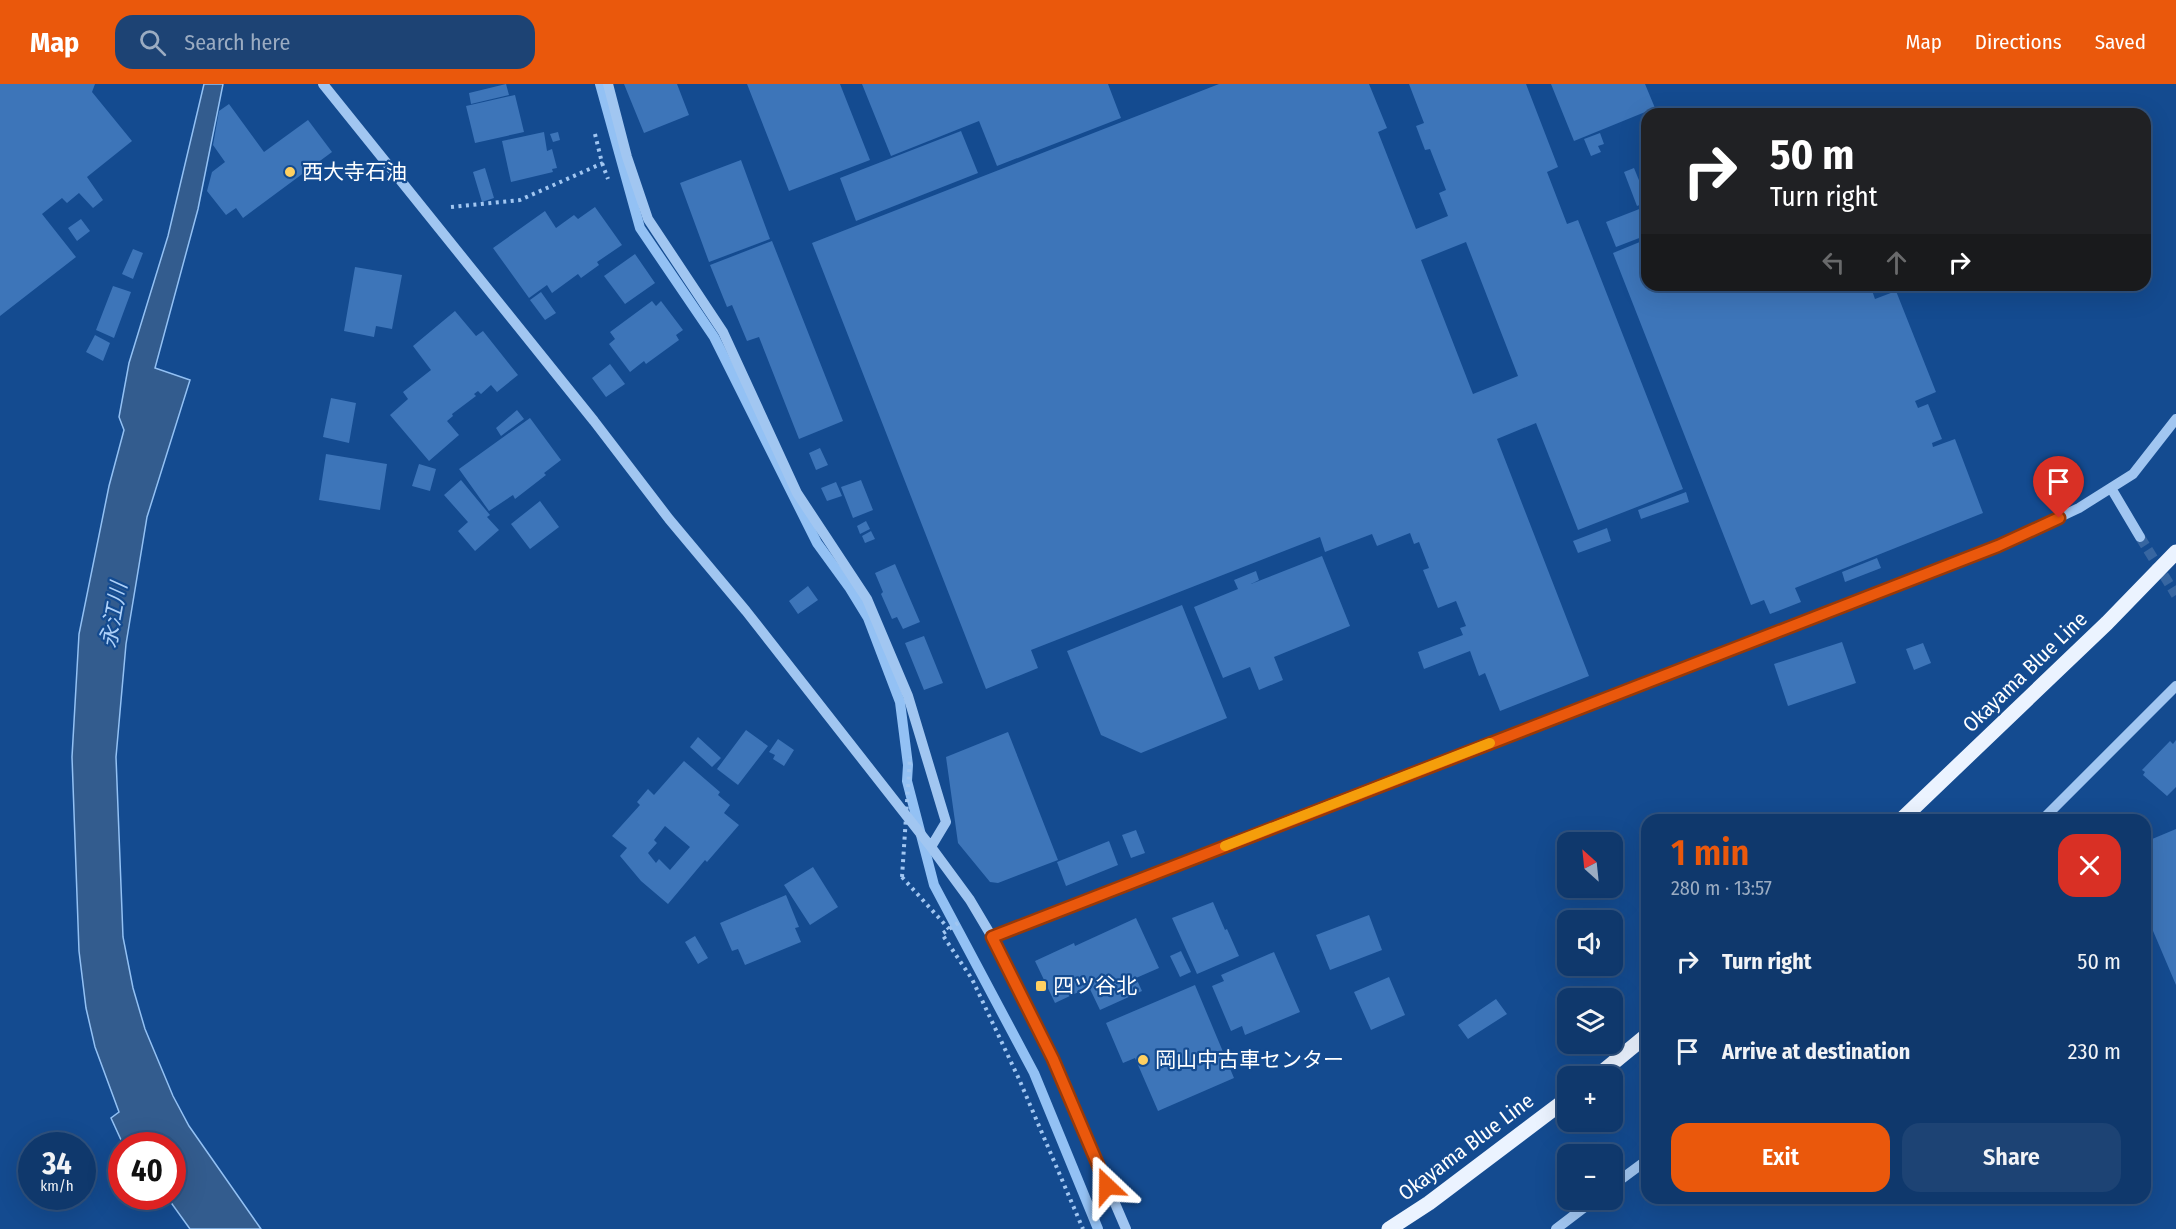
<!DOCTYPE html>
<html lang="en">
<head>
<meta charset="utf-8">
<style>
  :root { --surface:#0f386c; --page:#1d4374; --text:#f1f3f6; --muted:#9bacc2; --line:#2f527f; --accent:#ea580c }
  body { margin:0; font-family:"Fira Sans Condensed","Noto Sans JP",sans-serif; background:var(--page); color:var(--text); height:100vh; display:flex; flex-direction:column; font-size:22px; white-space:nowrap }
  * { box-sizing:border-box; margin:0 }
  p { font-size:20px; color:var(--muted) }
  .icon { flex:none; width:33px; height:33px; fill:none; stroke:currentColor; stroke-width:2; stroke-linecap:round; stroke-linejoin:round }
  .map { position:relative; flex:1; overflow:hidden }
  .drawer { position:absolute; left:1641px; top:730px; width:510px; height:390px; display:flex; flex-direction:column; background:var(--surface); border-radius:18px; box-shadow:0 6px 24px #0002,0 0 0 2px var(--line) }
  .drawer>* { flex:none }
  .guide { position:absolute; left:1641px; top:24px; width:510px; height:183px; border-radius:18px; box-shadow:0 6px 24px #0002,0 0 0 2px var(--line); background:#202124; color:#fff; overflow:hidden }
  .needle { width:39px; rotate:333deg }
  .fabs { position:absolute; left:1557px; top:748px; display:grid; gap:12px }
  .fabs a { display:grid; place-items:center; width:66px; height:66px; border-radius:12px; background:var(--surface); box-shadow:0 6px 24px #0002,0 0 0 2px var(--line); font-size:30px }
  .speed { position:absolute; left:18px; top:1048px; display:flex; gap:12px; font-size:30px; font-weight:700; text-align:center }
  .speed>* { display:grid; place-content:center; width:78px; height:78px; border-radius:50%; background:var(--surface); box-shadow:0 6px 24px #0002,0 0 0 2px var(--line); line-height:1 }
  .speed small { font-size:15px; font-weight:400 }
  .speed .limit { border:9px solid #d22; background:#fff; color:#111 }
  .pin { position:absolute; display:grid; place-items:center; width:51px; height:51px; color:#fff; margin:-62px -26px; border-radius:50% 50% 50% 0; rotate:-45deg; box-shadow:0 0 6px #0007 }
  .pin .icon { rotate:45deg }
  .me { position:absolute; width:66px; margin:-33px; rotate:337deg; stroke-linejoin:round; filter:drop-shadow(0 0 4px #0008) }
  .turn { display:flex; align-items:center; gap:21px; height:126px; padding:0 30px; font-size:27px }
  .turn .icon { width:78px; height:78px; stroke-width:2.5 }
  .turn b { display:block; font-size:42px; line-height:51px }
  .lanes { display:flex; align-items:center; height:57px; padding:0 30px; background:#0003; justify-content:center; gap:30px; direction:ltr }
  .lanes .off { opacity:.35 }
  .round { display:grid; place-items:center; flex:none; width:63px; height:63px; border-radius:18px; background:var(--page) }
  .headline { display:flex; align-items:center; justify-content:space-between; height:102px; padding:0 30px }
  h1 { font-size:36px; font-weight:600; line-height:45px; color:var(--accent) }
  .primary-button { display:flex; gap:12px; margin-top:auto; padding:12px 30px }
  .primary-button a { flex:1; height:69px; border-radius:18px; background:var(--accent); color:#fff; font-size:24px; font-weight:600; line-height:69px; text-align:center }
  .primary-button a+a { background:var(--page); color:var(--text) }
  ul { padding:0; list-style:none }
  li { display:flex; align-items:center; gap:18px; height:90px; padding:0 30px }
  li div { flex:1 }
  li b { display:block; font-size:22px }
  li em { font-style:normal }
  header { display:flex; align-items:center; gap:36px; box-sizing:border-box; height:84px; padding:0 30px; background:var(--accent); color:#fff }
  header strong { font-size:28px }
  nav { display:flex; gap:33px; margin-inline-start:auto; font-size:21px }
  .search { width:420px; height:54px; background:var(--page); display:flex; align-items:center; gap:15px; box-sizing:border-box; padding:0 21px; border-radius:18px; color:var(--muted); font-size:22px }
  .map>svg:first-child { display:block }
  .water { fill:#335c8e; stroke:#93c1f4; stroke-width:1.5 }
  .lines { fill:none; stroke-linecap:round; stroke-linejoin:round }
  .stream { stroke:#93c1f4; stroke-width:10 }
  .building { fill:#3d75b9; fill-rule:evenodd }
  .minor-tunnel { stroke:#3766a1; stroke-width:10; stroke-dasharray:10 5; stroke-linecap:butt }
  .path { stroke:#a1c6f1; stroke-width:4; stroke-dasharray:3 4.5; stroke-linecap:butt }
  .minor { stroke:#a1c6f1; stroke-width:10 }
  .major { stroke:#ebf3ff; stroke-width:15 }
  .path-bridge { stroke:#a1c6f1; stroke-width:4; stroke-dasharray:3 4.5; stroke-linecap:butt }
  .route-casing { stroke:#983908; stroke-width:15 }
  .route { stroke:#ea580c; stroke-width:10 }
  .slow { stroke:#f59e0b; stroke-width:10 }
  .poi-dot { fill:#ffd061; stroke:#144b90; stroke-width:2 }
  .labels { text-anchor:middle; stroke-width:4.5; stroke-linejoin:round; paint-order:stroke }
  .poi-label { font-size:21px; fill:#fff; stroke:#144b90; text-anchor:start }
  .street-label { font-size:21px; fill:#fff; stroke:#144b90 }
  .water-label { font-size:22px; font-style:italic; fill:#add0f8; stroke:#144b90 }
</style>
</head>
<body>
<header>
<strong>Map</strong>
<div class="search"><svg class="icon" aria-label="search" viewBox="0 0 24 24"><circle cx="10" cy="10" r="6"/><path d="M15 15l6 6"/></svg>Search here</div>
<nav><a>Map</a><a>Directions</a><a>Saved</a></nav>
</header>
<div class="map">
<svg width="2176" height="1145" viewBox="0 0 2176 1145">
  <rect width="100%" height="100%" fill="#144b90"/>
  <path class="water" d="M204,0H223L198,125L155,284L190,296L147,433L126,560L116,673L123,853L133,904L145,945L173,1012L189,1042L261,1145H190L167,1113H172V1062H135L131,1055L122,1058L111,1034L119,1028L95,963L86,924L79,867L72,673L79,550L109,402L124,346L119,333L129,279L168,152Z"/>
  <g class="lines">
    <path class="stream" d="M600,0L640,144L714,253L817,459L849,503L868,534L900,618L908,681L907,697L934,801L1034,989L1098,1145"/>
  </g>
  <path class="building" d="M0,0H95L92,8L132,57L87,93L103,116L93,124L79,109L67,119L62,114L42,130L76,173L0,232Z
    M506,0L509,11L471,20L469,9Z
    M624,0H677L689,31L644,49Z
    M747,0H840L870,76L789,107Z
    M862,0H1108L1121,34L997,82L979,37L891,72Z
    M1219,0H1369L1387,44L1378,48L1416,145L1448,132L1439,109L1446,106L1430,65L1425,66L1416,42L1424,39L1409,0H1526L1558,83L1547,88L1567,140L1578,136L1683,405L1578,446L1536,339L1497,355L1589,592L1500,627L1485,589L1479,592L1470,567L1424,585L1418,568L1463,551L1460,544L1466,542L1456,517L1438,524L1423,486L1429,484L1419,458L1414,460L1410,449L1377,462L1372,450L1325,468L1320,453L1031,566L1038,584L986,605L812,159ZM1466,158L1518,292L1473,310L1421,176Z
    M1551,0H1645L1655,24L1574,57Z
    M515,11L524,48L475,59L466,22Z
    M229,20L264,68L308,36L332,68L243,134L236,124L226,131L207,107L212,88L225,78L213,61L219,27Z
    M961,47L978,89L856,137L840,94Z
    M544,48L547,67L552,65L557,84L552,85L553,88L511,98L502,57Z
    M558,48L560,56L553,58L550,50Z
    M1600,49L1604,60L1598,62L1601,68L1591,72L1584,55Z
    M741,76L770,155L709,178L680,99Z
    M485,84L494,114L482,118L473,88Z
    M1634,84L1647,116V118L1637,122L1624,88Z
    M1647,122V151L1616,163L1606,138Z
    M595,123L622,161L597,178L599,181L581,194L578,190L552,209L547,201L529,214L493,164L545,127L556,144L574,131L578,135Z
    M81,135L90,147L77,157L68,144Z
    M1647,155V201H1870L1875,215L1896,207L1936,308L1915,317L1918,324L1928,320L1942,355L1932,359L1933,363L1955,355L1983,429L1795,504L1801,518L1770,530L1764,516L1751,521L1613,169Z
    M772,157L843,337L799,355L759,253L747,257L732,221L727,223L710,181Z
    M133,165L143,169L133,195L122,190Z
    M635,170L655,199L625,220L604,192Z
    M355,183L402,191L392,245L376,242L374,253L344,247Z
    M113,202L131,208L114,254L96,246Z
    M541,208L556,229L545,236L530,216Z
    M652,217L656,222L661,217L683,246L676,251L679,256L646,280L644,277L630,288L609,260L615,255L610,248Z
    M455,227L476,252L483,247L518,291L497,308L491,301L481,310L478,307L474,310L476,312L452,330L453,332L447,337L459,351L429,377L390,331L408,315L403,308L431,286L413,262Z
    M95,251L110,259L103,277L86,268Z
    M610,280L625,300L606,313L592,294Z
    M331,314L356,319L349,359L323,353Z
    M517,326L524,335L501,352L496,344Z
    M530,334L561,376L544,389L546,391L515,415L513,411L489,427L459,385Z
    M820,364L828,381L816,386L809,369Z
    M326,370L387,380L380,426L319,416Z
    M419,380L436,385L430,407L412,402Z
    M461,396L490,431L487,433L499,446L475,467L458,447L468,438L444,411Z
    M861,396L873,426L853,434L841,403Z
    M836,398L842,412L827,417L821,404Z
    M1686,408L1689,418L1641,435L1638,426Z
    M540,417L559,443L530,465L511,440Z
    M866,437L870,445L860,450L857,442Z
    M1607,444L1611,457L1578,469L1573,457Z
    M871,447L875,455L865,459L862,452Z
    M1322,472L1350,542L1274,573L1283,596L1259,606L1250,583L1223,594L1194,523L1238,505L1234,496L1256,487L1259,496L1251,500Z
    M1877,474L1881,484L1845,498L1842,488Z
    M895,480L920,538L903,545L897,533L892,535L881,510L883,508L875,489Z
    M808,502L818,516L798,530L789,517Z
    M1182,521L1227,634L1141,669L1101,651L1067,567Z
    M924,552L943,599L924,606L905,559Z
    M1842,558L1856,599L1788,622L1774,580Z
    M1923,559L1931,579L1914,586L1906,565Z
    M746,646L768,662L738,701L717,685Z
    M1008,648L1058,776L998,799L990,798L958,759L946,673Z
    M698,653L721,674L712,683L690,663Z
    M778,655L794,666L784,682L773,675L775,671L769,668Z
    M2176,656V703L2167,712L2143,691L2145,688L2142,686L2170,657L2173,660Z
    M684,677L720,708L718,711L730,721L724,729L739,741L707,778L705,776L668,820L641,797L620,772L627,764L612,752L640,721L637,718L648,705L654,711ZM665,742L690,763L670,786L659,775L656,779L648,769L657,759L654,756Z
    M2176,745V901L2145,828V758Z
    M1136,746L1145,769L1131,774L1122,751Z
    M1109,757L1118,781L1066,802L1057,778Z
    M813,783L838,823L810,841L784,801Z
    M786,811L799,843L795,844L801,858L745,881L738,865L732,867L720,839Z
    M1213,818L1225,846L1227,845L1239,872L1197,890L1172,834Z
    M1369,831L1382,866L1330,886L1316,851Z
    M1136,834L1159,884L1136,894L1142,907L1100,926L1089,903L1055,919L1035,877L1074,859L1075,862Z
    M695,852L708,874L698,880L685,858Z
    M1181,867L1191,888L1180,893L1170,872Z
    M1274,868L1300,928L1245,951L1242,942L1231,947L1212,902L1224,897L1221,891Z
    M1389,893L1405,931L1371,946L1354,908Z
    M1195,901L1234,994L1158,1027L1135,974L1123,979L1106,939Z
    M1496,915L1507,930L1468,955L1458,941Z"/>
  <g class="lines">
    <path class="minor-tunnel" d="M2140,453L2176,511"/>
    <path class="path" d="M595,50L602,79L608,95
      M451,123L520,116L603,79
      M902,793L949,845
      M958,839L942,850L972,895L1019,995L1083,1145"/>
    <path class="minor" d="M323,0L594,337L669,435L746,527L931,763L970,816L992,853L1053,975L1126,1145
      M608,0L627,73L648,135L723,248L797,409L867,515L908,612L946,738L931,763
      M2111,404L2140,453
      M2042,736L2176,602
      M992,853L1998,462L2079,424L2133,390L2176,335
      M1612,1102L1647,1076
      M1556,1145L1594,1116"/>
    <path class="major" d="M1901,736L2107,539L2176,468
      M1596,993L1647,951
      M1389,1145L1429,1119L1568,1014"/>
    <path class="path-bridge" d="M902,793L910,673"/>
  </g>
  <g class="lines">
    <defs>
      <path id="route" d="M1107,1102L1053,975L992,853L1998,462L2059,434"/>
    </defs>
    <use href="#route" class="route-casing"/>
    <use href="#route" class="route"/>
    <path class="slow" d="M1225,762L1490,659"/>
  </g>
  <g class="poi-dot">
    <circle cx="290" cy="88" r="6"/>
    <rect x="1035" y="896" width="12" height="12" rx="3"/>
    <circle cx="1143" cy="976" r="6"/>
  </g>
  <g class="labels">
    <g class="poi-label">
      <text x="302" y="95">西大寺石油</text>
      <text x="1053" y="909">四ツ谷北</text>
      <text x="1155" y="983">岡山中古車センター</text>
    </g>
    <g class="street-label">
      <text transform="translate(2025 588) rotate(-44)" y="7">Okayama Blue Line</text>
      <text transform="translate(1466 1063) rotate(-37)" y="7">Okayama Blue Line</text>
    </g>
    <g class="water-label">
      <text transform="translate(113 531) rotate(-80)" y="8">永江川</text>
    </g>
  </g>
</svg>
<div class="fabs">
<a><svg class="needle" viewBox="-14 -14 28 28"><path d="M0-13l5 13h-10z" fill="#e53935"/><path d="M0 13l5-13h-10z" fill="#9bacc2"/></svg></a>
<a><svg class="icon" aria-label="sound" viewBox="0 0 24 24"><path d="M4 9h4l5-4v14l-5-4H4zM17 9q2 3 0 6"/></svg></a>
<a><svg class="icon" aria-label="layers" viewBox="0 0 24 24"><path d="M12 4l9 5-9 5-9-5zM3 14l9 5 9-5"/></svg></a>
<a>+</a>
<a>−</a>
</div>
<div class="speed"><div>34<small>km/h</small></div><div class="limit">40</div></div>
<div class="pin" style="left:2059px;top:434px;background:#d93025"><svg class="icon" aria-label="arrive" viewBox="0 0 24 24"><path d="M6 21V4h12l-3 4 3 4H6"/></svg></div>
<svg class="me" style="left:1107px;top:1102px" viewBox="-20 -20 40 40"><path d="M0-17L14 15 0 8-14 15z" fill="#ea580c" stroke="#fff" stroke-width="4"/></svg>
<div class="guide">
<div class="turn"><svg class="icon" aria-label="right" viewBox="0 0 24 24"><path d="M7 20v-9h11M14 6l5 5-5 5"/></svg><div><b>50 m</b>Turn right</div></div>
<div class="lanes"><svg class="icon off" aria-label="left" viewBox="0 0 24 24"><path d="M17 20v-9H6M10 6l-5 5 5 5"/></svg><svg class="icon off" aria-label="ahead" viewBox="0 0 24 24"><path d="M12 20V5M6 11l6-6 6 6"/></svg><svg class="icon" aria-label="right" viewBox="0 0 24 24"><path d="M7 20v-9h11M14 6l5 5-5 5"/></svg></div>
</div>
<section class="drawer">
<div class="headline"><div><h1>1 min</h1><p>280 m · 13:57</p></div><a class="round" style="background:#d93025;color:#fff"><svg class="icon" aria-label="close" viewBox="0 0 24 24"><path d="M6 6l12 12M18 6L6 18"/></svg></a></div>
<ul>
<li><svg class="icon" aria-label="right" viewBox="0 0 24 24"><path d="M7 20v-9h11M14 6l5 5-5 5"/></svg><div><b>Turn right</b></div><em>50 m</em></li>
<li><svg class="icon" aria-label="arrive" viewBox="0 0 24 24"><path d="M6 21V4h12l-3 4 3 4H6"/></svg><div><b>Arrive at destination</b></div><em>230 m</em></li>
</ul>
<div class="primary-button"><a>Exit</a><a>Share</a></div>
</section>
</div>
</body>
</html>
